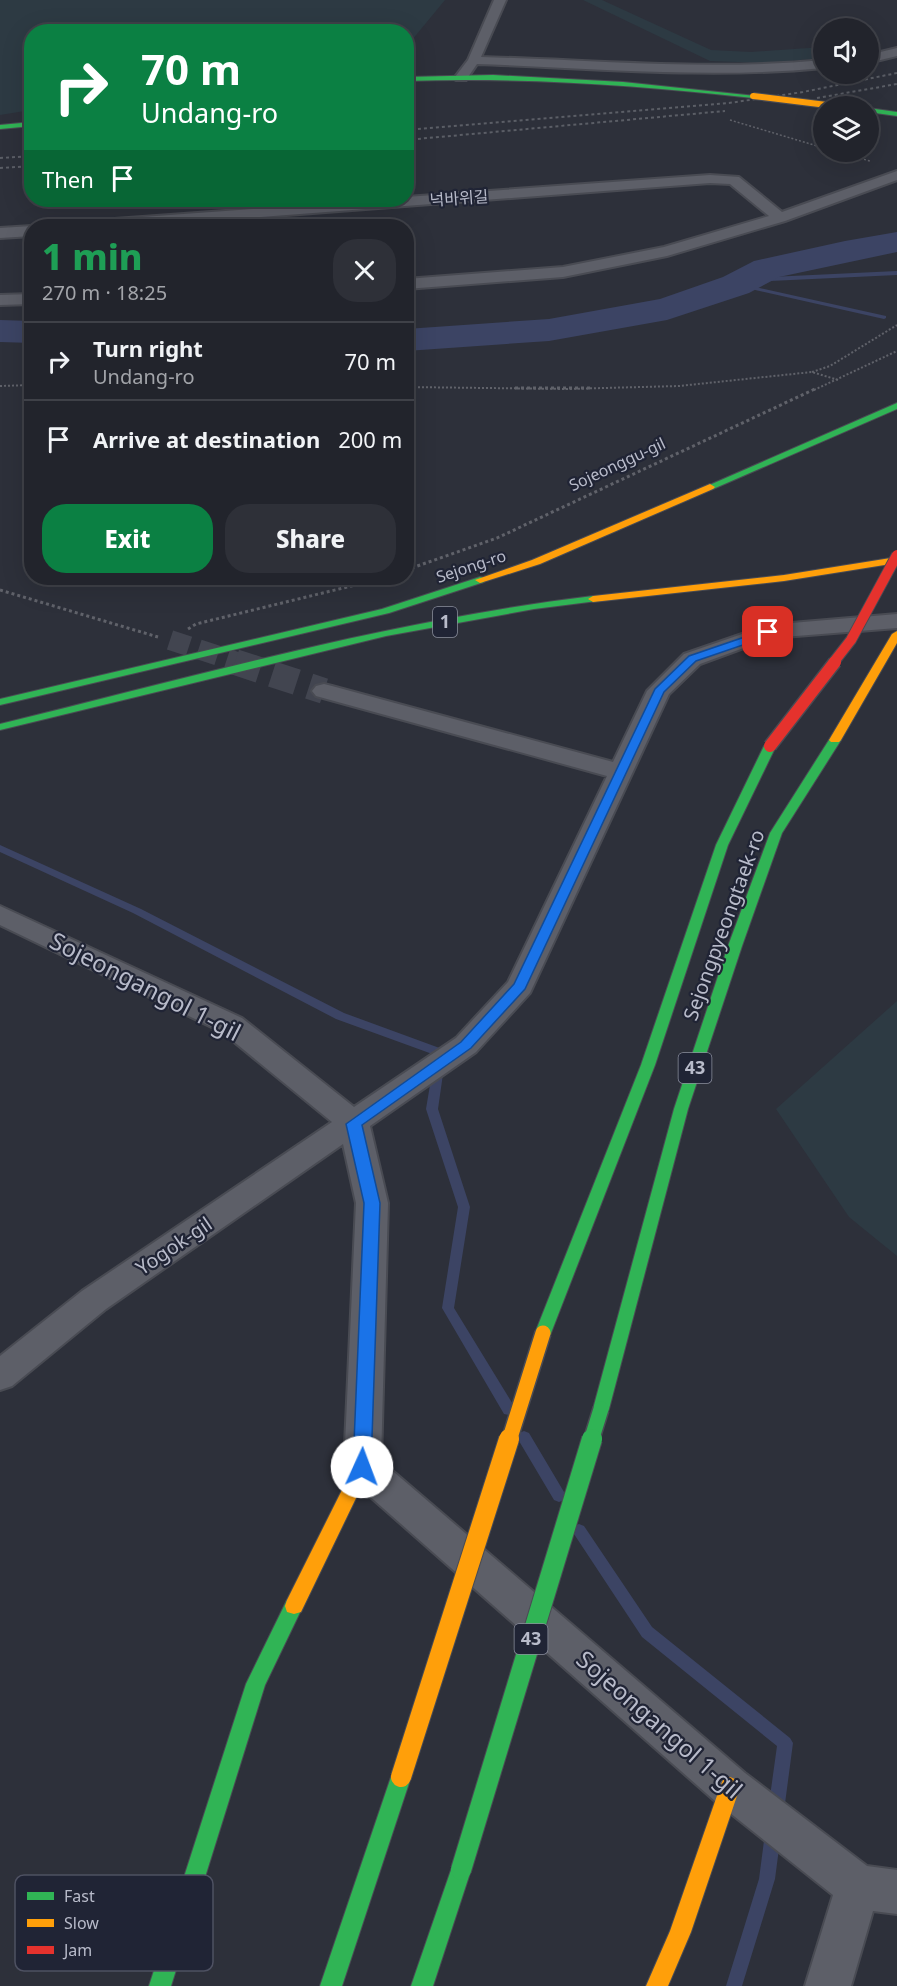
<!DOCTYPE html>
<html lang="en">
<head>
<meta charset="utf-8">
<style>
  :root { --surface:#22242c; --page:#2e3038; --text:#f1f3f6; --muted:#a2a4a9; --line:#3f4148; --accent:#0b8043 }
  body { margin:0; font-family:"Noto Sans","Noto Sans KR",sans-serif; background:var(--page); color:var(--text); height:100vh; display:flex; flex-direction:column; font-size:22px; white-space:nowrap }
  * { box-sizing:border-box; margin:0 }
  p { font-size:20px; color:var(--muted) }
  .icon { flex:none; width:33px; height:33px; fill:none; stroke:currentColor; stroke-width:2; stroke-linecap:round; stroke-linejoin:round }
  .map { position:relative; flex:1; overflow:hidden }
  .drawer { position:absolute; left:24px; top:219px; width:390px; height:366px; display:flex; flex-direction:column; background:var(--surface); border-radius:24px; box-shadow:0 6px 24px #0002,0 0 0 2px var(--line) }
  .drawer>* { flex:none }
  .top-card { position:absolute; left:24px; top:24px; width:390px; height:183px; border-radius:24px; box-shadow:0 6px 24px #0002,0 0 0 2px var(--line); background:#0b8043; color:#fff; overflow:hidden }
  .fabs { position:absolute; left:813px; top:18px; display:grid; gap:12px }
  .fabs a { display:grid; place-items:center; width:66px; height:66px; border-radius:50%; background:var(--surface); box-shadow:0 6px 24px #0002,0 0 0 2px var(--line); font-size:30px }
  .pin { position:absolute; display:grid; place-items:center; width:51px; height:51px; color:#fff; margin:-26px; border-radius:12px; box-shadow:0 3px 9px #0006 }
  .me { position:absolute; width:66px; margin:-33px; rotate:2deg; stroke-linejoin:round; filter:drop-shadow(0 0 4px #0008) }
  .turn { display:flex; align-items:center; gap:21px; height:126px; padding:0 18px; font-size:27px }
  .turn .icon { width:78px; height:78px; stroke-width:2.5 }
  .turn b { display:block; font-size:42px; line-height:51px }
  .then { display:flex; align-items:center; height:57px; padding:0 18px; background:#0003; gap:12px; font-size:22px }
  .round { display:grid; place-items:center; flex:none; width:63px; height:63px; border-radius:24px; background:var(--page) }
  .head { display:flex; align-items:center; justify-content:space-between; height:102px; padding:0 18px }
  h1 { font-size:36px; font-weight:800; line-height:45px; color:#1e9e55 }
  .button { display:flex; gap:12px; margin-top:auto; padding:12px 18px }
  .button a { flex:1; height:69px; border-radius:24px; background:var(--accent); color:#fff; font-size:24px; font-weight:800; line-height:69px; text-align:center }
  .button a+a { background:var(--page); color:var(--text) }
  ul { padding:0; list-style:none }
  li { display:flex; align-items:center; gap:18px; height:78px; padding:0 18px; border-top:2px solid var(--line) }
  li div { flex:1 }
  li b { display:block; font-size:22px }
  li em { font-style:normal }
  .map>svg:first-child { display:block }
  .green { fill:#2d3a43 }
  .lines { fill:none; stroke-linecap:round; stroke-linejoin:round }
  .stream { fill:#3c4464; fill-rule:evenodd }
  .river { fill:#3c4464; fill-rule:evenodd }
  .street-tunnel-far1 { stroke:#424550; stroke-width:20; stroke-dasharray:20 10; stroke-linecap:butt }
  .street-tunnel { stroke:#424550; stroke-width:26; stroke-dasharray:26 13; stroke-linecap:butt }
  .street-casing { stroke:#494b53; stroke-width:4 }
  .fast-casing { stroke:#494b53; stroke-width:2 }
  .slow-casing { stroke:#494b53; stroke-width:2 }
  .path-far2 { stroke:#60626a; stroke-width:1.5; stroke-dasharray:2 2; stroke-linecap:butt }
  .path-far1 { stroke:#60626a; stroke-width:2; stroke-dasharray:2 2; stroke-linecap:butt }
  .path { stroke:#60626a; stroke-width:3; stroke-dasharray:3 3; stroke-linecap:butt }
  .street { fill:#5d5f68; fill-rule:evenodd }
  .fast { fill:#30b455; fill-rule:evenodd }
  .slow { fill:#ff9f0a; fill-rule:evenodd }
  .rail { stroke:#5b5e66; stroke-width:2; stroke-dasharray:3 3; stroke-linecap:butt }
  .fast-bridge-far1-casing { stroke:#494b53; stroke-width:18; stroke-linecap:butt }
  .fast-bridge-casing { stroke:#494b53; stroke-width:22; stroke-linecap:butt }
  .slow-bridge-far2-casing { stroke:#494b53; stroke-width:8; stroke-linecap:butt }
  .slow-bridge-far1-casing { stroke:#494b53; stroke-width:18; stroke-linecap:butt }
  .slow-bridge-casing { stroke:#494b53; stroke-width:22; stroke-linecap:butt }
  .jam-bridge-far1-casing { stroke:#494b53; stroke-width:12; stroke-linecap:butt }
  .jam-bridge-casing { stroke:#494b53; stroke-width:15; stroke-linecap:butt }
  .fast-bridge-far1 { stroke:#30b455; stroke-width:15 }
  .fast-bridge { stroke:#30b455; stroke-width:20 }
  .slow-bridge-far2 { stroke:#ff9f0a; stroke-width:6 }
  .slow-bridge-far1 { stroke:#ff9f0a; stroke-width:15 }
  .slow-bridge { stroke:#ff9f0a; stroke-width:20 }
  .jam-bridge-far1 { stroke:#e5322d; stroke-width:10 }
  .jam-bridge { stroke:#e5322d; stroke-width:12 }
  .route { fill:#1a73e8; stroke:#114b97; stroke-width:1.5 }
  .labels { text-anchor:middle; stroke-width:4.5; stroke-linejoin:round; paint-order:stroke }
  .far-street-label { font-size:16px; fill:#b8bbca; stroke:#202435 }
  .shield { fill:#202435; stroke:#8a8e9d; stroke-width:1.5 }
  .shield-label { font-size:18px; font-weight:bold; fill:#b8bbca }
  .street-label { font-size:20px; fill:#b8bbca; stroke:#202435 }
  .near-street-label { font-size:24px; fill:#b8bbca; stroke:#202435 }
  .key { fill:#202435; stroke:#4e5162; stroke-width:1.5 }
  .key-label { font-size:16px; fill:#b8bbca }
</style>
</head>
<body>
<div class="map">
<svg width="897" height="1986" viewBox="0 0 897 1986">
  <rect width="100%" height="100%" fill="#2d303a"/>
  <path class="green" d="M0,0H445L407,46L406,32H32L31,110L0,115Z
    M583,0H602L711,50L751,52L823,47V58L766,63L710,61Z
    M897,1001V1256L849,1217L776,1109Z"/>
  <g class="lines">
    <path class="stream" d="M897,271V275L770,281L746,285L886,316V318L884,319L733,285L770,277Z
      M0,845L141,909L344,1013L445,1050L446,1053L438,1109L470,1207L454,1308L514,1406L516,1410L514,1414L509,1415L504,1414L442,1308L458,1207L426,1109L435,1055L336,1019L133,913L0,852Z
      M524,1431L529,1433L564,1492L566,1496L564,1500L559,1502L554,1500L519,1441L517,1437L519,1433Z
      M579,1524L584,1526L652,1627L790,1738L793,1743L784,1811L782,1816L776,1819L770,1816L768,1811L777,1746L642,1637L574,1534L572,1530L574,1526Z
      M773,1825L779,1827L781,1833L775,1879L742,1986H726L759,1879L765,1833L767,1827Z"/>
    <path class="river" d="M897,232V252L779,277L749,293L667,320L549,341L406,351V329L549,319L660,299L723,277L754,261L845,241Z
      M0,320L32,321V343L0,342Z"/>
    <path class="street-tunnel-far1" d="M170,640L240,663"/>
    <path class="street-tunnel" d="M235,662L324,691"/>
    <defs>
      <path id="street" d="M494,0H506L481,57C595,60 710,71 824,60V68C709,79 592,68 477,64L466,80H456L455,77L468,60Z
        M897,48V56L868,63V55Z
        M897,171V180L785,221L667,256L563,277L406,289V279L563,267L664,247L769,216L730,184L710,183L141,226H79L87,221L379,200H406V197L710,175L739,177L782,212Z
        M32,226V236L0,238V228Z
        M32,294V304L0,305V295Z
        M897,614V628L771,638L700,664L669,694L530,993L476,1052L370,1126L388,1203L381,1461L745,1773L867,1866L897,1870V1914L873,1911L851,1986H805L833,1895L715,1801L349,1478L344,1467L356,1203L343,1144L106,1309L12,1386L0,1390V1356L82,1291L332,1122L222,1032L0,925V906L242,1018L354,1107L456,1038L508,982L607,776L316,696L312,691L316,686L324,684L332,686L613,762L647,691L684,654L768,625Z"/>
      <path id="fast" d="M493,75L623,82L756,96L753,98C638,85 523,77 406,81V77Z
        M868,108L897,112V116L868,112Z
        M32,122V126L0,129V125Z
        M897,403V409L713,489L705,487Z
        M480,577L484,578V582L389,613L0,705V699L382,609Z
        M593,596L597,597V601L534,609L386,636L0,730V724C196,676 392,620 593,596Z
        M835,737L841,740L782,833L742,946L688,1109L609,1409L607,1414L601,1416L595,1414L593,1409L674,1109L728,946L770,833L829,740Z
        M770,743L776,746L728,845L655,1065L551,1333L549,1338L543,1339L537,1338L535,1333L641,1065L716,845L764,746Z
        M294,1598L301,1600L303,1606L265,1685L171,1986H149L246,1684L287,1600Z
        M401,1767L408,1770L411,1777L342,1986H320L391,1777L394,1770Z
        M461,1860L468,1863L471,1870L433,1986H411L451,1870L454,1863Z"/>
      <path id="slow" d="M710,484L715,487L713,489L540,564L480,583L475,580L532,560Z
        M897,557V563L784,581L593,602L588,599L593,596L784,575Z
        M897,631V643L841,740L839,742H831L829,740L892,634Z
        M362,1460L368,1462L371,1467L301,1612L294,1614L287,1612L285,1606L287,1600L356,1462Z
        M730,1777L737,1780L740,1787L691,1932L668,1986H646L670,1931L720,1787L723,1780Z"/>
    </defs>
    <use href="#street" class="street-casing"/>
    <use href="#fast" class="fast-casing"/>
    <use href="#slow" class="slow-casing"/>
    <path class="path-far2" d="M730,120L824,148
      M837,152L870,161"/>
    <path class="path-far1" d="M812,372L830,366L897,325
      M0,386L32,385
      M406,387L566,389L679,386L812,372L838,380
      M814,390L897,351"/>
    <path class="path" d="M515,388H590
      M406,570L497,538L817,388
      M0,590L158,637
      M188,629L196,624L384,578"/>
    <use href="#street" class="street"/>
    <use href="#fast" class="fast"/>
    <use href="#slow" class="slow"/>
    <path class="rail" d="M817,98L897,84
      M406,130L729,103L803,92L897,73
      M406,140L725,111
      M0,158L32,156
      M0,168L32,166"/>
    <defs>
      <path id="fast-bridge-far1" d="M591,1441L601,1409"/>
      <path id="fast-bridge" d="M461,1870L592,1439"/>
      <path id="slow-bridge-far2" d="M753,96L835,106"/>
      <path id="slow-bridge-far1" d="M509,1441L543,1333"/>
      <path id="slow-bridge" d="M401,1777L509,1439"/>
      <path id="jam-bridge-far1" d="M833,663L851,640L897,555"/>
      <path id="jam-bridge" d="M770,746L835,662"/>
    </defs>
    <use href="#fast-bridge-far1" class="fast-bridge-far1-casing"/>
    <use href="#fast-bridge" class="fast-bridge-casing"/>
    <use href="#slow-bridge-far2" class="slow-bridge-far2-casing"/>
    <use href="#slow-bridge-far1" class="slow-bridge-far1-casing"/>
    <use href="#slow-bridge" class="slow-bridge-casing"/>
    <use href="#jam-bridge-far1" class="jam-bridge-far1-casing"/>
    <use href="#jam-bridge" class="jam-bridge-casing"/>
    <use href="#fast-bridge-far1" class="fast-bridge-far1"/>
    <use href="#fast-bridge" class="fast-bridge"/>
    <use href="#slow-bridge-far2" class="slow-bridge-far2"/>
    <use href="#slow-bridge-far1" class="slow-bridge-far1"/>
    <use href="#slow-bridge" class="slow-bridge"/>
    <use href="#jam-bridge-far1" class="jam-bridge-far1"/>
    <use href="#jam-bridge" class="jam-bridge"/>
  </g>
  <path class="route" d="M768,629L772,630V635L696,661L664,692L525,989L471,1048L362,1125L380,1203L371,1467L368,1472L362,1474L356,1472L353,1467L364,1203L346,1124L461,1042L514,984L655,689L689,656Z"/>
  <g class="labels">
    <g class="far-street-label">
      <text transform="translate(459 198) rotate(-4)" y="6">넉바위길</text>
      <text transform="translate(617 464) rotate(-25)" y="6">Sojeonggu-gil</text>
      <text transform="translate(471 566) rotate(-18)" y="6">Sejong-ro</text>
    </g>
    <g class="shield">
      <rect x="433" y="607" width="24" height="30" rx="4.5"/>
      <rect x="678.5" y="1053" width="33" height="30" rx="4.5"/>
      <rect x="514.5" y="1624" width="33" height="30" rx="4.5"/>
    </g>
    <g class="shield-label">
      <text x="445" y="628">1</text>
      <text x="695" y="1074">43</text>
      <text x="531" y="1645">43</text>
    </g>
    <g class="street-label">
      <text transform="translate(724 925) rotate(-70)" y="7">Sejongpyeongtaek-ro</text>
      <text transform="translate(174 1246) rotate(-34)" y="7">Yogok-gil</text>
    </g>
    <g class="near-street-label">
      <text transform="translate(145 987) rotate(27)" y="8">Sojeongangol 1-gil</text>
      <text transform="translate(659 1725) rotate(41)" y="8">Sojeongangol 1-gil</text>
    </g>
  </g>
  <rect x="15" y="1875" width="198" height="96" rx="9" class="key"/>
  <rect x="27" y="1892" width="27" height="8" fill="#30b455"/>
  <rect x="27" y="1919" width="27" height="8" fill="#ff9f0a"/>
  <rect x="27" y="1946" width="27" height="8" fill="#e5322d"/>
  <g class="key-label">
    <text x="64" y="1902">Fast</text>
    <text x="64" y="1929">Slow</text>
    <text x="64" y="1956">Jam</text>
  </g>
</svg>
<div class="fabs">
<a><svg class="icon" aria-label="sound" viewBox="0 0 24 24"><path d="M4 9h4l5-4v14l-5-4H4zM17 9q2 3 0 6"/></svg></a>
<a><svg class="icon" aria-label="layers" viewBox="0 0 24 24"><path d="M12 4l9 5-9 5-9-5zM3 14l9 5 9-5"/></svg></a>
</div>
<div class="pin" style="left:768px;top:632px;background:#d93025"><svg class="icon" aria-label="arrive" viewBox="0 0 24 24"><path d="M6 21V4h12l-3 4 3 4H6"/></svg></div>
<svg class="me" style="left:362px;top:1467px" viewBox="-20 -20 40 40"><circle r="19" fill="#fff"/><path d="M0-13L10 11 0 6-10 11z" fill="#1a73e8"/></svg>
<div class="top-card">
<div class="turn"><svg class="icon" aria-label="right" viewBox="0 0 24 24"><path d="M7 20v-9h11M14 6l5 5-5 5"/></svg><div><b>70 m</b>Undang-ro</div></div>
<div class="then">Then<svg class="icon" aria-label="arrive" viewBox="0 0 24 24"><path d="M6 21V4h12l-3 4 3 4H6"/></svg></div>
</div>
<section class="drawer">
<div class="head"><div><h1>1 min</h1><p>270 m · 18:25</p></div><a class="round"><svg class="icon" aria-label="close" viewBox="0 0 24 24"><path d="M6 6l12 12M18 6L6 18"/></svg></a></div>
<ul>
<li><svg class="icon" aria-label="right" viewBox="0 0 24 24"><path d="M7 20v-9h11M14 6l5 5-5 5"/></svg><div><b>Turn right</b><p>Undang-ro</p></div><em>70 m</em></li>
<li><svg class="icon" aria-label="arrive" viewBox="0 0 24 24"><path d="M6 21V4h12l-3 4 3 4H6"/></svg><div><b>Arrive at destination</b></div><em>200 m</em></li>
</ul>
<div class="button"><a>Exit</a><a>Share</a></div>
</section>
</div>
</body>
</html>
